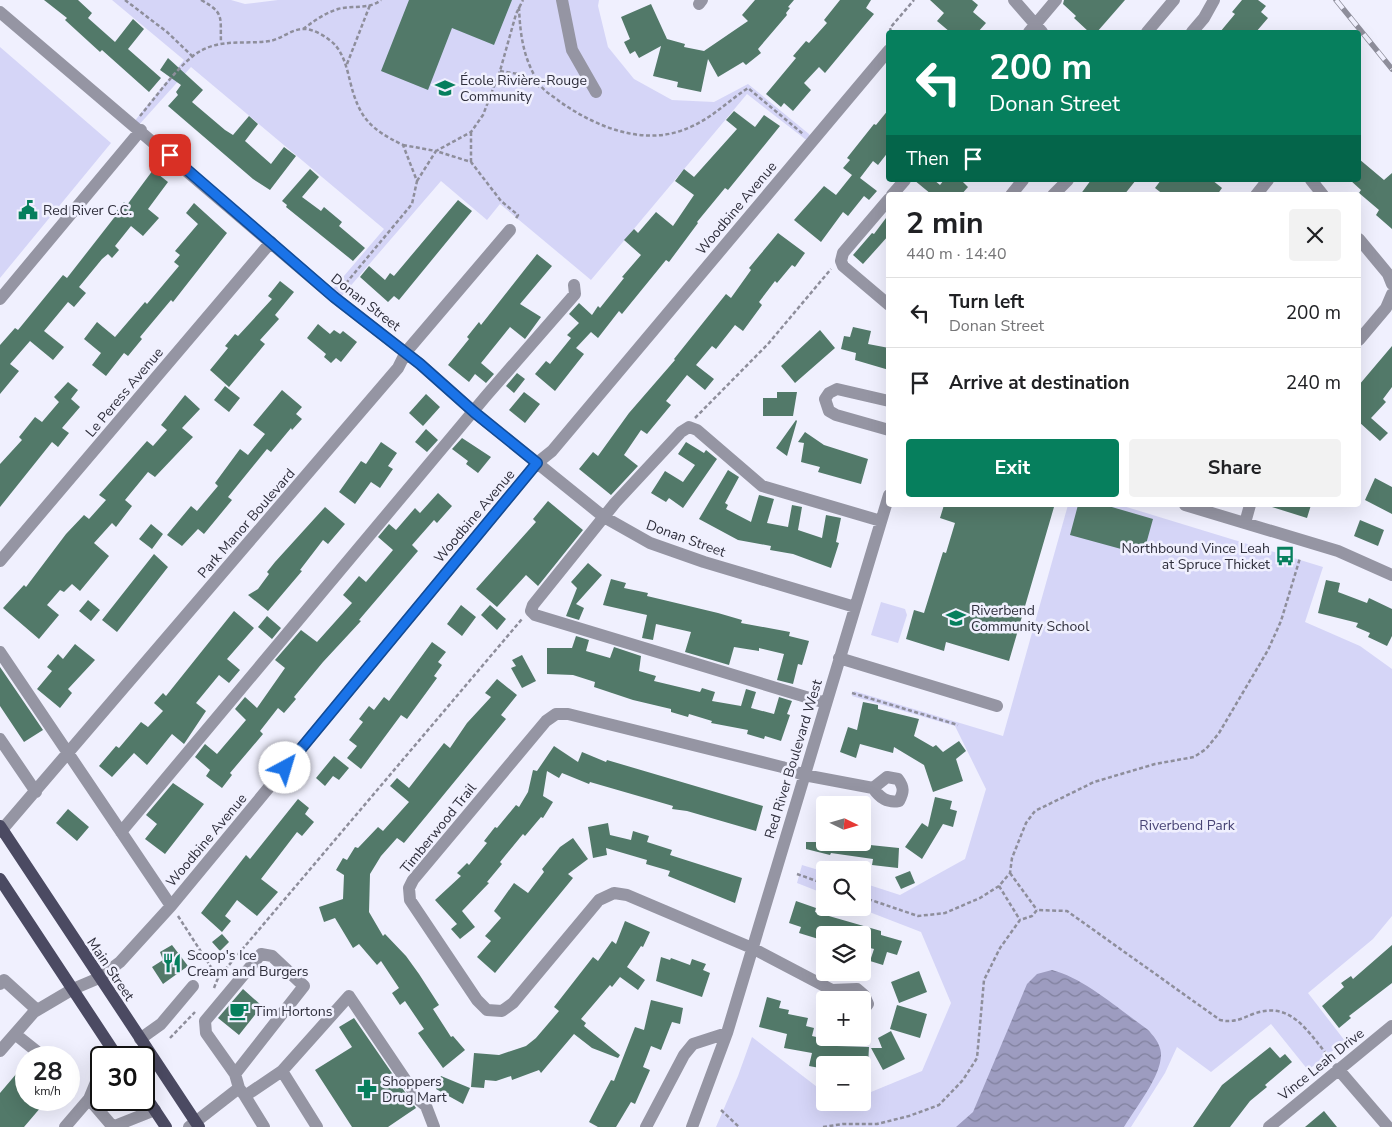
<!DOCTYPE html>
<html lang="en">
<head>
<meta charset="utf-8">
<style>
  :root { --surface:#fff; --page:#f2f2f2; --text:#202124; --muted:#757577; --line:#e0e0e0; --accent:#067f5d }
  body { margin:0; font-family:"Nunito Sans",sans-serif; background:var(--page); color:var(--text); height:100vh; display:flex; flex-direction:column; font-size:19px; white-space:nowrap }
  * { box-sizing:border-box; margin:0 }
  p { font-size:16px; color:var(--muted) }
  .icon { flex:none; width:28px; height:28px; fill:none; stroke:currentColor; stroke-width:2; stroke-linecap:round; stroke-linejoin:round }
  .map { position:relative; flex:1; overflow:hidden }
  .details { position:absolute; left:886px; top:192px; width:475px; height:315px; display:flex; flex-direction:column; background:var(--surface); border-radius:5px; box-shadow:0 5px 20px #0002 }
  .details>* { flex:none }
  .top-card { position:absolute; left:886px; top:30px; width:475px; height:152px; border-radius:5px; box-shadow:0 5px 20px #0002; background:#067f5d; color:#fff; overflow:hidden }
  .needle { width:32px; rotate:95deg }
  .buttons { position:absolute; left:816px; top:796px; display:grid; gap:10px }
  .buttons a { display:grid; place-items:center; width:55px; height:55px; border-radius:5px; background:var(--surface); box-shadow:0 5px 20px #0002; font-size:25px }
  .speed { position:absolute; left:15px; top:1046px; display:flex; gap:10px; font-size:25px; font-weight:700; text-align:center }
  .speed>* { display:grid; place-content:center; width:65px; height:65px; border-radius:50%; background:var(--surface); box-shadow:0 5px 20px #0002; line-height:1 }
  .speed small { font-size:12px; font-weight:400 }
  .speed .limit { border:2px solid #111; border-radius:8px; background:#fff; color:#111 }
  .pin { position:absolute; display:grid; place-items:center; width:42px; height:42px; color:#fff; margin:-21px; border-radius:10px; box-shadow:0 2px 8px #0006 }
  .me { position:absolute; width:55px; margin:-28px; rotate:39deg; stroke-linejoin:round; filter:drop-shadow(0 0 4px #0008) }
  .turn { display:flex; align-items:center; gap:18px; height:105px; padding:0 20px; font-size:22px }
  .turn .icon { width:65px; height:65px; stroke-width:2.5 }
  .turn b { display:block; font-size:35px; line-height:42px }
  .then { display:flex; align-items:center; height:48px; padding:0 20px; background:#0003; gap:10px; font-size:19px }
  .round { display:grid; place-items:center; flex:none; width:52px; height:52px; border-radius:5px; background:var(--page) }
  .summary { display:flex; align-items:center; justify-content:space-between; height:85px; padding:0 20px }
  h1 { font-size:30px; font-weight:700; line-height:38px }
  .cta { display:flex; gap:10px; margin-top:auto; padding:10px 20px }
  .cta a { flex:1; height:58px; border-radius:5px; background:var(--accent); color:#fff; font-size:20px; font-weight:700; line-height:58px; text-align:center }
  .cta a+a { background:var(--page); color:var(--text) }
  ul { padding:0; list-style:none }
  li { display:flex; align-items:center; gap:15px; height:70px; padding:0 20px; border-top:1px solid var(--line) }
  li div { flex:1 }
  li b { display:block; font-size:19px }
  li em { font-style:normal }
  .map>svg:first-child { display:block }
  .park { fill:#d5d5f7 }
  .water { fill:url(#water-waves) }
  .building { fill:#527969 }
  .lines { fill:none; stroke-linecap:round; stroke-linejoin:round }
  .path { stroke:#8e8e9b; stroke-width:2.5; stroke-dasharray:4 2.5; stroke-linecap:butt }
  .minor { stroke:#9595a3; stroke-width:12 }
  .major { stroke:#4b4a62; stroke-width:12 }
  .rail-casing { stroke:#8e8e9b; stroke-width:5.5 }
  .rail { stroke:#f0f0fe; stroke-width:4; stroke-dasharray:11; stroke-linecap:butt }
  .route-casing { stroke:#114b97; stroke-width:12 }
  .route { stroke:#1a73e8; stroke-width:9 }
  .labels { text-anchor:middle; stroke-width:5; stroke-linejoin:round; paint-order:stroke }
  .poi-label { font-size:14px; fill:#2f2f3c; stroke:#f0f0fe; text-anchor:start }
  .street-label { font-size:14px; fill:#2f2f3c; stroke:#f0f0fe }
  .park-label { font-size:14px; fill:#484475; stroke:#f0f0fe }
</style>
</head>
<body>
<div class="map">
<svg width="1392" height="1127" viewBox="0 0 1392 1127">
  <defs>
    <pattern id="water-waves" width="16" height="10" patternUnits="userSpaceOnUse" patternTransform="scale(1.25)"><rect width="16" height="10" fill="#9d9cc0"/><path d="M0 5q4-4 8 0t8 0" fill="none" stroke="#80809d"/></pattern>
  </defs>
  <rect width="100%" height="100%" fill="#f0f0fe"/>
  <path class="park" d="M112,0H231L245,4L278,0H599L598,6L608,47L634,79L672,100L714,102L748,84L809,134L812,141L805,139L747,94L591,280L500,204L487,220L441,181L341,297L332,290L384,229L191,67L137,127L133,123L184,60Z
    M0,47L111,143L0,278Z
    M1068,505H1120L1323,567L1305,622L1360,646L1392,669V916L1373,939L1308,993L1345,1041L1308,1070L1271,1024L1211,1072L1177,1047L1165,1073L1131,1127H716L738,1076L752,1037L825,1093V1102H862L863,1092H871L922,1071L951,1003L921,932L859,908H862L863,883L900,895L965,859L986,789L955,726L852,696L854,691L1003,736Z
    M881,602L905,609L907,615L898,643L871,635Z
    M802,865L825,872V894L797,883Z"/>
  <path class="water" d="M1052,970C1084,978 1120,1010 1147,1029C1153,1035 1160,1043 1161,1053C1162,1076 1136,1107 1124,1127H956L973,1112L1027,984L1037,974Z"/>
  <path class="building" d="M44,0H78L92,13L88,18L115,42L133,19L144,29L128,49L161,78L149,92L102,50L100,52L65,20L67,18Z
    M409,0H512L494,45L452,28L428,90L381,71Z
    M755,0H794L788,7L790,8L786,13L787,15L758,49L761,53L746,65L743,62L718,77L708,59L701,92L677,87L678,82L653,76L661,46L639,58L635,51L630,54L624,42L630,39L621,17L651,4L667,39L685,44L684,47L704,51L748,21L742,15Z
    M840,0H871L866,8L874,14L825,73L819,67L804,83L811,90L793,111L784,103L781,107L766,94L796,58L793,56L806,41L809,43L827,23L824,20Z
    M930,0H972L978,5L973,12L986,23L978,32H950L937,21L944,13Z
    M1064,0H1125L1097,32H1089L1074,18L1076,16L1063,4Z
    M1242,0H1258L1266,6L1261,12L1268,18L1256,32H1220L1235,14L1232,12Z
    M168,58L203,90L192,102L225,130L233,135L249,116L258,124L245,141L271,164L284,147L296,156L270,190L253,179L168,106L178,95L176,92L181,85L160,70Z
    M889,109V151L878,165L873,161L860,178L877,191L869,200L864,196L848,216L843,212L821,242L794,220L824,186L836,195L852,175L843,168L850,160L847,158L874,124L876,125Z
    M734,111L755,127L764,115L780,126L728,190L725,188L697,222L698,223L669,262L666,260L622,314L619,311L598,338L591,332L576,348L584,354L555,391L535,374L546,361L550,364L571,338L567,335L579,323L569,314L579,303L592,315L598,306L600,308L624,278L622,277L641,255L624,240L634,229L638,233L656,212L673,226L694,195L675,181L684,169L694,177L737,129L726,120Z
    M1359,159L1384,180L1392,173V229L1376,215L1379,210L1359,193L1361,190L1350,180H1359Z
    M310,169L319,177L302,197L321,211L324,207L342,222L339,226L365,248L353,261L286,207L287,205L282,201Z
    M153,170L168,182L148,209L159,218L143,236L131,226L115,246L119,250L112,258L108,254L102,259L79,287L86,293L74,307L68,302L44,331L64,347L53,360L30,341L10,364L19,371L0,394V345L15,328L18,330L63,275L67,278L117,214L115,213L124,202L127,205Z
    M914,180H934L940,185L944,180H961L968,187L961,195H930L931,194Z
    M1091,180H1136L1124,195H1080Z
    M1161,180H1212L1222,188L1217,195H1164L1155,188Z
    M458,200L472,211L399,300L394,296L388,302L360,277L369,266L385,280L390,273L394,276Z
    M194,203L227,233L173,302L171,300L140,337L142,339L128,356L124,353L106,376L92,365L101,353L84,339L97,322L115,337L145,302L147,304L179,266L174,262L180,255L175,251L198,224L186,213Z
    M889,214V235L863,264L853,255L872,233L874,234Z
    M778,233L805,253L795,267L792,265L777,283L775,281L759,302L762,305L743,331L735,325L716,349L712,346L696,365L714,379L705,390L687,375L666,401L671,405L647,434L641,430L624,455L638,466L611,495L579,469L593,452L598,456L629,413L675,360L674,359L726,294L731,298L751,270L749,268Z
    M537,254L552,266L520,304L541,317L525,339L510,327L481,363L494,374L486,383L475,374L469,382L448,365L469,339L467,337L479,322L481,325Z
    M280,281L294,292L275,315L279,319L260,340L265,344L229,387L210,370L228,348L225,346L235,334L238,336L272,299L268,296Z
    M318,324L330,334L334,330L340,334L343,331L357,342L341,362L336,358L331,363L324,357L326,354L307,338Z
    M853,327L871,331L868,344L889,348V370L855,360L856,353L841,349L844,336L850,337Z
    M820,330L835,348L795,383L781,366Z
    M1392,346V387L1383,399L1386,402L1371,418L1388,433L1380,441L1359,422V385Z
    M517,373L525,379L514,393L506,386Z
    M68,382L78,390L71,399L80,407L62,428L69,433L58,447L52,442L0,507V464L22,440L19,437L35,417L42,422L59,402L54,397Z
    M225,386L240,398L229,412L214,400Z
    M282,390L302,407L296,414L302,419L292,430L291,428L271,452L267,449L228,497L232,500L204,534L198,529L182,546L167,535L191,506L197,511L218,486L215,483L240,449L248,455L265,434L253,425Z
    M524,392L540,404L525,423L509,410Z
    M777,392H797L793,416H763V398H777Z
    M426,394L440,407L423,426L409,413Z
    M185,395L200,409L182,428L193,437L155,477L148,472L125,500L132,506L116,527L112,523L94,543L109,556L80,591L72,584L64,592L60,590L47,605L59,615L39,639L3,608L24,585L26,587L66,534L84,515L89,519L106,500L99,495L147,441L153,446L167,430L161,425Z
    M796,420L797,421L787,456L776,448Z
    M426,429L438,440L427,452L415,442Z
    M805,432L824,445L868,459L861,484L818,472L820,467L801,462L804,443L798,442Z
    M462,438L491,457L478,473L466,464L468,461L452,449Z
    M381,442L397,453L388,466L393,469L380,488L371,482L355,504L339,492L361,461L366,464Z
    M686,442L704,453L706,450L717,459L683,508L669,498L666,502L651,493L665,471L683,482L695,465L678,454Z
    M728,470L739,477L725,503L728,505L726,509L751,522L759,495L774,499L767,523L788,527L792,505L802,507L798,530L822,538L826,515L841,518L836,542L839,543L831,568L793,554L770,550L771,546L738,540L699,519Z
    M1375,478L1392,487V514L1365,500Z
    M438,493L452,506L437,523L434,520L412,545L418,551L359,620L361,621L323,662L294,697L296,699L284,713L278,708L260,731L263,734L230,773L232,775L222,788L206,776L210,770L195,757L205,744L217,754L246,720L235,709L245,697L257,708L285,668L275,660L301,630L317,642L352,603L343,595L359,576L366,582L393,550L378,537L389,524L396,530L415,508L420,513Z
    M548,501L583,530L538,586L526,575L497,607L476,589L536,522L533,519Z
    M944,505L1054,507L1009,661L946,642L944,651L906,639L914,610L924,613L943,552L946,553L955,523L940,518Z
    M1078,505H1105L1153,519L1143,555L1070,535Z
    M1273,505H1311L1307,518L1272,507Z
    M325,507L345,524L328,544L323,540L300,570L302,571L268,611L248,595L258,589L269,574L267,572L275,562Z
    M1360,520L1384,530L1378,546L1354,536Z
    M151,524L163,534L152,549L139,539Z
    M154,554L168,567L117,632L102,620Z
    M588,563L602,575L576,604L584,608L579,620L566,616L577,588L571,582Z
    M611,579L626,583L624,588L648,593L647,596L718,613L742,620L741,623L790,632L789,636L809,641L802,665L798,664L793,684L777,680L784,654L759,648V651L734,647L729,665L685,652L691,632L656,624L653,640L642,638L647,615L603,605Z
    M1326,580L1340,583L1338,592L1367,603L1369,598L1392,609V636L1387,646L1368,637L1370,633L1356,627L1358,623L1318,613Z
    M88,600L100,610L91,621L79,611Z
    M461,605L476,617L462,636L447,624Z
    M490,605L506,619L497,630L481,615Z
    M234,611L254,628L227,659L240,670L229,683L219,675L196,703L206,711L184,744L172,734L147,765L134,753L112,777L99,766L116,746L119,748L141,722L148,727L163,711L154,703L163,693L166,696Z
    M267,616L281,628L272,639L258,627Z
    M576,636L589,640L586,651L610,658L614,647L641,656L639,671L656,676L654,681L700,692L702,688L715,692L712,701L741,706L746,689L756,692L751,708L774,714L779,697L792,701L787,714L790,715L781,741L765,736L764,739L747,734L748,730L711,723L712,721L689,714L688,717L671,712V709L633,700L594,687L595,682L573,675L547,674V648H572Z
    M432,642L446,652L438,662L442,665L434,676L437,678L407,719L401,715L361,769L347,758L357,746L349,740L363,722L359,719L369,706L374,710L384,697L389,701Z
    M75,644L95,660L68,689L72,693L60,708L37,689L52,671L47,667L58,654L63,659Z
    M522,655L536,681L522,688L511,668L516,666L512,660Z
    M0,667L43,730L24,742L0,706Z
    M497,679L517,695L501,715L506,719L404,843L397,838L381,856L370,874L369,912L383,936L385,934L406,956L419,974L439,1005L433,1009L451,1037L453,1036L465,1050L443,1068L418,1033L424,1029L405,1001L400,1005L392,993L399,988L381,961L377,965L359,944L353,948L335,918L324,922L319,907L343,899L344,875L336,870L343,858L347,860L355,847L358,848L378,827L383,831L409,802L390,786L397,778L409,788L444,743L450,748L467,723L491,697L485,693Z
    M863,702L878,705V709L919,719L914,736L933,747L936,745L943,752L959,741L966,751L956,759L963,781L933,792L924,765L894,747L893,753L860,744L856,758L840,752L848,727L857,730Z
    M554,746L578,762L582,752L606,762L607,760L763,806L756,831L687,811L672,809L673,806L590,782L589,784L562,773L559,778L547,771L543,796L553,802L543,818L541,817L525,836L523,834L500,862L502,864L487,882L489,883L462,911L475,927L460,939L451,929L457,924L435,900L461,876L457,873L467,863L469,865L487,843L484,841L495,827L497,828L516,805L519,807L528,792L533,770L537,771Z
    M334,756L349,768L339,780L333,776L325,786L316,778Z
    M173,783L204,804L165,854L145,839L157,824L146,815Z
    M935,797L952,801L950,809L957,811L953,827L943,824L922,859L905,847L922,823L928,827Z
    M298,799L309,808L305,814L314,822L302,836L297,832L261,879L278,892L257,916L237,900L225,916L231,921L222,932L201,913L246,855L250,859Z
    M68,809L89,827L77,841L56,823Z
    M608,823L610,835L631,840L633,831L649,836L647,842L672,850L670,855L742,878L735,903L668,876L670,871L646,864L647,860L606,848L607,855L593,858L588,827Z
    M573,838L588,859L568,874L573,878L495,973L477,957L491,941L485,936L501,918L494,911L514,883L528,893L544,872L542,869L560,847Z
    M806,842H870V845L899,848L898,868L872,865L873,859L831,853L830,855L806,849Z
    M910,871L915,883L901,889L895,877Z
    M796,901L816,908L815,912L881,931V935L902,941L897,955L887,952L883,965L870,961L874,949L862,946V935H825V941L799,933L801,927L789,923Z
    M625,921L650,932L643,947L641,946L627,967L645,980L638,990L620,977L612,987L610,985L581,1019L586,1023L584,1026L620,1055L618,1058L592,1048L574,1034L541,1073L539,1070L512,1080L511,1076L496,1081L485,1080L484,1088L471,1087L474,1053L499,1055L526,1046L536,1038L559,1011L554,1007L593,957L598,961L612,941L616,944Z
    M222,934L229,942L220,951L212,942Z
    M172,945L188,966L163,984L152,967L163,960L160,952Z
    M1392,945V983L1349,1016L1351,1018L1339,1028L1322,1006L1344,987L1341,983L1351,976L1353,979Z
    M661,957L670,960L671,958L690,965L692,959L706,964L703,970L710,973L702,997L656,981Z
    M919,971L927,992L899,1003L891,982Z
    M243,989L262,1006L239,1035L218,1018Z
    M767,997L781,1001L779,1008L789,1010L788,1014L808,1018L806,1026L814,1028L812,1036L838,1042L837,1046L869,1047L868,1065H825V1069L809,1066L812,1053L784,1048L787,1034L759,1027Z
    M651,1000L683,1008L680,1024L672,1022L661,1050L651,1046L643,1067L650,1070L635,1104L631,1102L616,1127H598L589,1122L611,1080L614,1081L635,1027L644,1030Z
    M897,1005L927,1014L920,1038L890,1029Z
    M354,1018L416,1108L388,1127H352L315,1070L352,1047L339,1027Z
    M891,1031L905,1059L883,1070L871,1048H882L878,1038Z
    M1270,1047L1280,1058L1285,1054L1292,1062L1265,1085L1267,1087L1250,1101L1230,1127H1193L1222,1085Z
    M17,1073L26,1081V1100H47L24,1127H0V1093Z
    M441,1076L470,1088L463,1104L436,1089Z
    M1324,1111L1337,1127H1305Z"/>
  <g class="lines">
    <path class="path" d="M125,0L167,32L192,56
      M201,0C225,13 220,17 221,43
      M519,7C520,36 524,62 541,86C545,92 553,96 559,101C591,124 636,144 677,132C709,122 721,106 748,88L803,134
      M303,29C314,21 325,13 338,9C352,5 369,10 381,0
      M891,32L890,28L914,0
      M347,64L370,5
      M500,71L518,74L540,87
      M140,116C156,97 174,71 193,56C217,37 243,45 270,41C281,39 292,29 303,29C313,28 329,38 336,46C344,56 347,69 350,81C359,118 370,129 403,145L417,181L412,204L342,288
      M403,145L436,151L471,132L483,115L500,71L516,14L523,0
      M471,162V132
      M417,181L436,151L471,162L501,201L518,215L515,220
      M695,418L768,344L831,269
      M852,693L958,725
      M1010,873L1037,910
      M797,874L825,884
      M999,886L1020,920
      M862,897L918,916L945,913L980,898L999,886L1010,873L1012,858L1026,823L1035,811L1094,782L1155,764L1194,757L1206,749L1219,733L1268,650L1281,621L1300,558
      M178,916L218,978L522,619
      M214,988L218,978
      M170,1038L195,1012
      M721,1110L739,1127
      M823,1127L843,1124H877L909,1116L939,1105L963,1080L977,1058L984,980L1000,948L1020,920L1032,916L1037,910L1067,911L1220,1020C1233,1023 1241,1019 1253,1014C1291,1000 1307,1031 1329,1057"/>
    <path class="minor" d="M562,0L572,50L596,92
      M1014,0L1042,32
      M699,4L702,0
      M0,12L334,297L420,364L474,412L604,517L650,543L704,562L855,607
      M1029,32L1056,0
      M1147,32L1174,0
      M1192,32L1204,18L1214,0
      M1311,180L1323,195
      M892,195L905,180
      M1011,195L1023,180
      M1053,195L1068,180
      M1256,195L1268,180
      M889,199L843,253L841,261L843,266L889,305
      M1359,239L1388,274L1392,284
      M0,299L141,130
      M1359,340L1386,308L1392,294
      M889,401L837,389L829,393L825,399L829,411L836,415L889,430
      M1185,505L1338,551L1392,575
      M1245,523L1250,505
      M0,561L271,242
      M0,652L171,906
      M839,658L997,706
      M826,703L535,615L531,611L533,605L615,503L681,432L689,427L697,430L762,486L881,521
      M0,739L36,792
      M0,832L398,368L406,352L510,230
      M121,832L486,396L575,294L574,285
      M0,984L4,980L37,1010
      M862,1012L868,1004L864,995L857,989L832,990L752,948L627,895L614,893L599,900L513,1003L502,1011L487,1010L477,1000L410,900L409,888L413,880L546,721L556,714H568L782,767L804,775L873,788L887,777L898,779C904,787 904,792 899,801C887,803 880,798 873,788
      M15,1034L45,1058
      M140,1039L161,1024L193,986
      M0,1051L34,1012L73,989L99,978L120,962L171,906L537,463L552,451L889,50
      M1338,1069L1388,1127
      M282,1071L349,996L419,1100L426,1106L434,1127
      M235,1074L304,986L272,956L261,954L205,1021L206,1033L235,1074L239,1088
      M245,1096L264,1127
      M89,1099L113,1127
      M65,1127L89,1099L101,1070
      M112,1127L155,1110
      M189,1127L239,1088L245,1096L282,1071L317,1127
      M646,1127L684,1055L693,1044L727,1033
      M692,1127L727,1033L889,495
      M1269,1127L1392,1026"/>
    <path class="major" d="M0,826L199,1127
      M0,879L118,1058
      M144,1094L166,1127"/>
    <defs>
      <path id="rail" d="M1336,0L1392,69"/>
    </defs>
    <use href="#rail" class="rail-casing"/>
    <use href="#rail" class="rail"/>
  </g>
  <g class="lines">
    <defs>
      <path id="route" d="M170,155L334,297L420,364L474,412L537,463L285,768"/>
    </defs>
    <use href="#route" class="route-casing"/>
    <use href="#route" class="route"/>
  </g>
  <defs>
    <symbol id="school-bare" viewBox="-9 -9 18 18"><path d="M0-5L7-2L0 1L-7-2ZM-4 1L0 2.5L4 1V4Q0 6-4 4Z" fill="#067f5d" stroke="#f0f0fe" stroke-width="2.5" paint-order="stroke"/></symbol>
    <symbol id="civic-bare" viewBox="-9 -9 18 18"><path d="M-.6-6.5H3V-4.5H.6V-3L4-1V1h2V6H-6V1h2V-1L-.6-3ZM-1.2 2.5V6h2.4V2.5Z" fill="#067f5d" stroke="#f0f0fe" stroke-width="2.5" paint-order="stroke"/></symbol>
    <symbol id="bus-bare" viewBox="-9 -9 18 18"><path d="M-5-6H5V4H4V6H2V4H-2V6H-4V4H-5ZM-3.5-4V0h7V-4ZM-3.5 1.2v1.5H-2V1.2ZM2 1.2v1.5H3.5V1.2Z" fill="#067f5d" stroke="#f0f0fe" stroke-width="2.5" paint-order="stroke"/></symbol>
    <symbol id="restaurant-bare" viewBox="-9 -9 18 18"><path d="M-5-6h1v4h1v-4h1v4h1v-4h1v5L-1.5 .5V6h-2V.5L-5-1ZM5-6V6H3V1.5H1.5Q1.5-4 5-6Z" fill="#067f5d" stroke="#f0f0fe" stroke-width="2.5" paint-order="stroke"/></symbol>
    <symbol id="cafe-bare" viewBox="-9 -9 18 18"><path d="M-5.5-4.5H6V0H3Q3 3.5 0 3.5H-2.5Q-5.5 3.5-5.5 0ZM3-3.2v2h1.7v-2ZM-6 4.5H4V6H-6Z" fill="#067f5d" stroke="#f0f0fe" stroke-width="2.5" paint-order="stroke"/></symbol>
    <symbol id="pharmacy-bare" viewBox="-9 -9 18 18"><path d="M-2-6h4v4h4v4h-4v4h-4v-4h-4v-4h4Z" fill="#067f5d" stroke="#f0f0fe" stroke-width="2.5" paint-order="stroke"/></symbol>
  </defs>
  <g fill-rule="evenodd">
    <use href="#school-bare" x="431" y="74" width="28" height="28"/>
    <use href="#civic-bare" x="14" y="196" width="28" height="28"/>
    <use href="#bus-bare" x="1271" y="542" width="28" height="28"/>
    <use href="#school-bare" x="942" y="604" width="28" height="28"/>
    <use href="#restaurant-bare" x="158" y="949" width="28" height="28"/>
    <use href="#cafe-bare" x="225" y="997" width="28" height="28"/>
    <use href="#pharmacy-bare" x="353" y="1075" width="28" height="28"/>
  </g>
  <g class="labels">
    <g class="poi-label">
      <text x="460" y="85">École Rivière-Rouge<tspan x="460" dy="16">Community</tspan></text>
      <text x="43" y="215">Red River C.C.</text>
      <text x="1270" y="553" text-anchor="end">Northbound Vince Leah<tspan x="1270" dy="16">at Spruce Thicket</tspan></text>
      <text x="971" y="615">Riverbend<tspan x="971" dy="16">Community School</tspan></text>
      <text x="187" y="960">Scoop's Ice<tspan x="187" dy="16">Cream and Burgers</tspan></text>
      <text x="254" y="1016">Tim Hortons</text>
      <text x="382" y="1086">Shoppers<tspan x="382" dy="16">Drug Mart</tspan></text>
    </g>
    <g class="street-label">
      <text transform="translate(736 208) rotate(-50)" y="5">Woodbine Avenue</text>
      <text transform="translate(366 302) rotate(38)" y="5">Donan Street</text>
      <text transform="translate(124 392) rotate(-50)" y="5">Le Peress Avenue</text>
      <text transform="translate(474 516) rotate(-50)" y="5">Woodbine Avenue</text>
      <text transform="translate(246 523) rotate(-49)" y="5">Park Manor Boulevard</text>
      <text transform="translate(686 538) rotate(20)" y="5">Donan Street</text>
      <text transform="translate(793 759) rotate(-73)" y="5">Red River Boulevard West</text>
      <text transform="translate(438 828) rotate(-51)" y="5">Timberwood Trail</text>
      <text transform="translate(206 840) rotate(-50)" y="5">Woodbine Avenue</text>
      <text transform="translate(111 969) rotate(56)" y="5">Main Street</text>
      <text transform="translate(1321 1064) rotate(-39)" y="5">Vince Leah Drive</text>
    </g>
    <g class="park-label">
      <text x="1187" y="830">Riverbend Park</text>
    </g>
  </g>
</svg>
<div class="buttons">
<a><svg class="needle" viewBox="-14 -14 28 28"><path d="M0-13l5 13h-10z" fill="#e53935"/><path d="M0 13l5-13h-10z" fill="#757577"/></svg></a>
<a><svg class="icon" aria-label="search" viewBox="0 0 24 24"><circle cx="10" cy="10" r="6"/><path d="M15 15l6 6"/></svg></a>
<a><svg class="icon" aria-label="layers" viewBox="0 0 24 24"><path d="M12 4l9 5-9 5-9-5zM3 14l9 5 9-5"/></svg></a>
<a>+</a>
<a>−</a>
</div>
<div class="speed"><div>28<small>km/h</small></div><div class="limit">30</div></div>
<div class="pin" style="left:170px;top:155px;background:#d93025"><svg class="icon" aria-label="arrive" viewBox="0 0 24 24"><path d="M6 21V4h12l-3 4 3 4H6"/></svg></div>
<svg class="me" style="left:285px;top:768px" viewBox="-20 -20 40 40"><circle r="19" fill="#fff"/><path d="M0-13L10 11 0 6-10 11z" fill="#1a73e8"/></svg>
<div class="top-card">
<div class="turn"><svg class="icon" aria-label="left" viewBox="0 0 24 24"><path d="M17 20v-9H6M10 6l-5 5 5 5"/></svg><div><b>200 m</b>Donan Street</div></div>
<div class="then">Then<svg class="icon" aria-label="arrive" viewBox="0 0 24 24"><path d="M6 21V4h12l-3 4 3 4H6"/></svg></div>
</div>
<section class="details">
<div class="summary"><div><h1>2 min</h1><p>440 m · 14:40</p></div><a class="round"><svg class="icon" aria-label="close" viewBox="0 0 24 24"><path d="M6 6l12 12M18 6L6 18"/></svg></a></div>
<ul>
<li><svg class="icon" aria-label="left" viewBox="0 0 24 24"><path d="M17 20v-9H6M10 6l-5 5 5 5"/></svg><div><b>Turn left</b><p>Donan Street</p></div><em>200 m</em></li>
<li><svg class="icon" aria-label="arrive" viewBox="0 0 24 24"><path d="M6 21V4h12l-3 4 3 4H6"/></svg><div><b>Arrive at destination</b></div><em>240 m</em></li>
</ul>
<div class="cta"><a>Exit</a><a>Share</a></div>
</section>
</div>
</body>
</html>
